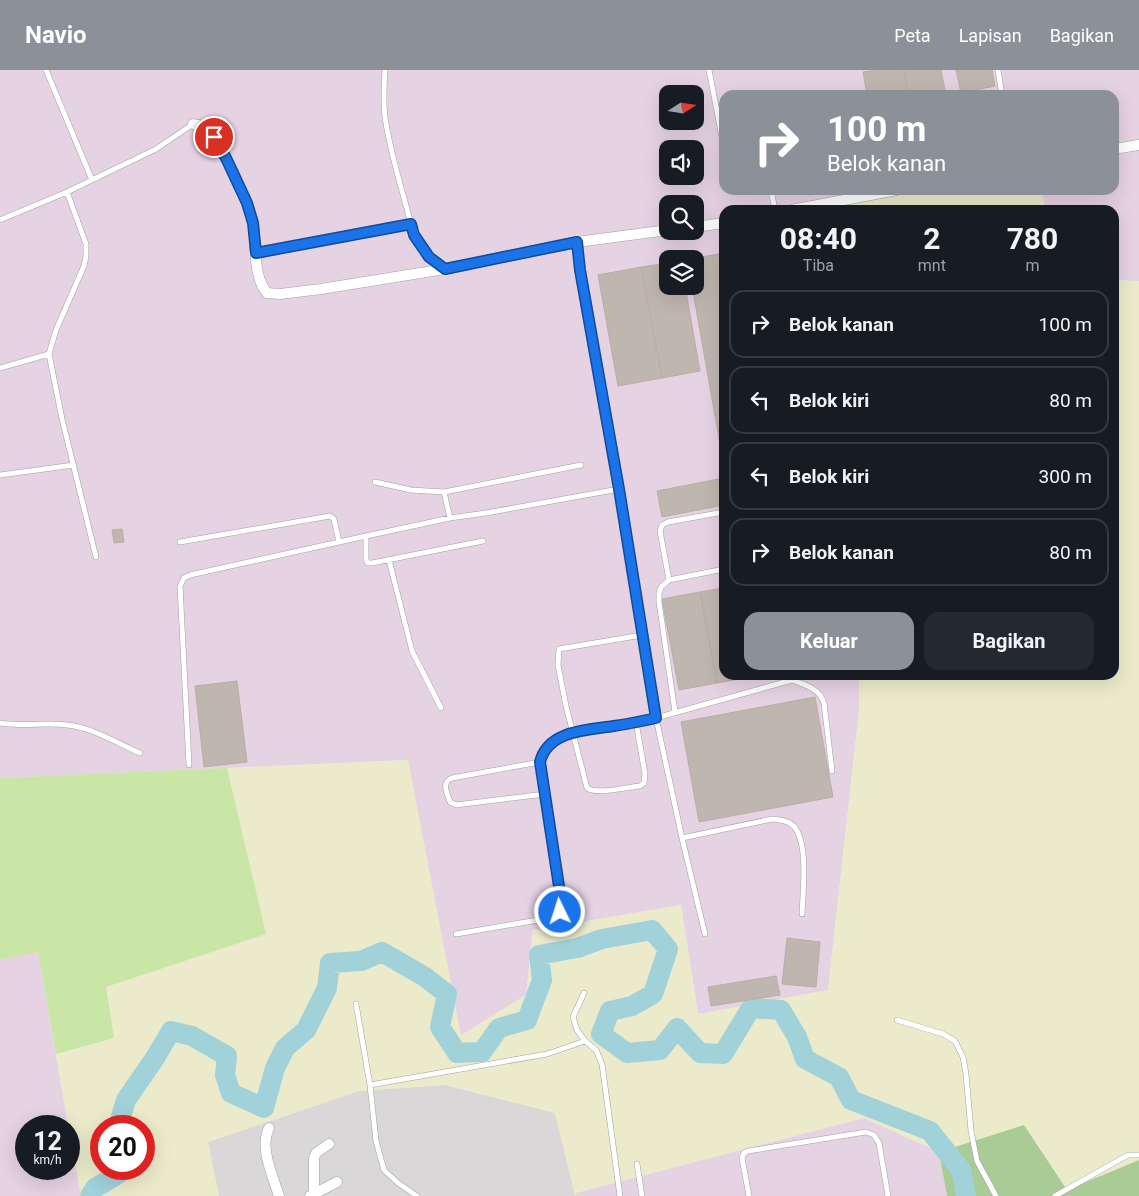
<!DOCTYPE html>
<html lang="id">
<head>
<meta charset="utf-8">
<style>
  :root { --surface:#171b24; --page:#242831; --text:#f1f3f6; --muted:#9ea1a6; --line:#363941; --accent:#8c9099 }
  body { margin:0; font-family:Roboto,sans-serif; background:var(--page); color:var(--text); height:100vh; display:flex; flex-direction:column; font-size:19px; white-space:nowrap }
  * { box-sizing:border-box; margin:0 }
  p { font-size:16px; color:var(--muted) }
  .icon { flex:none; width:28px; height:28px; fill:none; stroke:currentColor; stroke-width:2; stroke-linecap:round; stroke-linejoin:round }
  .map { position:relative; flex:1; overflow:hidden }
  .drawer { position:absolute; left:719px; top:135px; width:400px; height:475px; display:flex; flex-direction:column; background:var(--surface); border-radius:15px; box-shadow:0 5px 20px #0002 }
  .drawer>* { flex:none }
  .guide { position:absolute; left:719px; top:20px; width:400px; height:105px; border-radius:15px; box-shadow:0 5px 20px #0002; background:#8c9099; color:#fff; overflow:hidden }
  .needle { width:32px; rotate:78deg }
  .controls { position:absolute; left:659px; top:15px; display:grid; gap:10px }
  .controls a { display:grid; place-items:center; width:45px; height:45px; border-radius:10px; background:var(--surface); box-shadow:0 5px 20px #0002; font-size:25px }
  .speed { position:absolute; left:15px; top:1045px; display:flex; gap:10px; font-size:25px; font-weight:700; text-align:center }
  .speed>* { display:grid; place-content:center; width:65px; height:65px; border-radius:50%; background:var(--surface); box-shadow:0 5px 20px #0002; line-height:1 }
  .speed small { font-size:12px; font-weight:400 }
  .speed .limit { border:8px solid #d22; background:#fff; color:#111 }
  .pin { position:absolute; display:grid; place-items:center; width:42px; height:42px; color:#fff; margin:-21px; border:2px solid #fff; border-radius:50%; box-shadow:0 1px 5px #0007 }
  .me { position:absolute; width:55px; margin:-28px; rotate:356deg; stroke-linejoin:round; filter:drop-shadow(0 0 4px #0008) }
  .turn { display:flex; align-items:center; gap:18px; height:105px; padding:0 25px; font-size:22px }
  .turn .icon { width:65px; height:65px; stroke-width:2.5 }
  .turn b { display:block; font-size:35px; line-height:42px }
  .eta { display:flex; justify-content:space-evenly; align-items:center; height:85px; text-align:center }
  .eta b { font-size:30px; font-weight:700; line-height:35px }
  .button { display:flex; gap:10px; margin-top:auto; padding:10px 25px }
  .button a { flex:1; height:58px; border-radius:15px; background:var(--accent); color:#fff; font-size:20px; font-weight:700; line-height:58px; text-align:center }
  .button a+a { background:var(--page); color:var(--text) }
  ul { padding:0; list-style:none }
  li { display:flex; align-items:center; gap:15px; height:68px; margin:0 10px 8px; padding:0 15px; border:2px solid var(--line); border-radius:15px }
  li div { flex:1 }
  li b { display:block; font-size:19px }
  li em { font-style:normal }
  header { display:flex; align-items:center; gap:30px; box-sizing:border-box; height:70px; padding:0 25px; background:var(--accent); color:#fff }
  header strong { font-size:24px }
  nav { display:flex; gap:28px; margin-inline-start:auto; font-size:18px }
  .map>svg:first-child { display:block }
  .residential { fill:#d9d7d7 }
  .industrial { fill:#e5d2e3; fill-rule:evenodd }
  .farmland { fill:#ebebcb; fill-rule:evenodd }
  .grass { fill:#cae6a6 }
  .forest { fill:#a9cb95 }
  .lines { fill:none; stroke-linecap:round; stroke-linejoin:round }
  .river { stroke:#a1d1d9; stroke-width:20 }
  .building { fill:#c0b6b0; stroke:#bdaca3 }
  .service-casing { stroke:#a1a1a1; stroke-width:6 }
  .minor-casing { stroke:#a1a1a1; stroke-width:11 }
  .service { stroke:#fff; stroke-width:5 }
  .minor { stroke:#fff; stroke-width:10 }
  .route-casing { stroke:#114b97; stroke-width:12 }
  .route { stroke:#1a73e8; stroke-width:9 }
</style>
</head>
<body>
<header>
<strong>Navio</strong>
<nav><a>Peta</a><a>Lapisan</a><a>Bagikan</a></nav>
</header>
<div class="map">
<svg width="1139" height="1126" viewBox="0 0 1139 1126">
  <rect width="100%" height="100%" fill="#ece7e0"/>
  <path class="residential" d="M445,1015L555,1043L575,1126H219L208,1072L359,1021Z"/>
  <path class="industrial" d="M0,0H1139V211L1114,210V140H1046L1041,120H1114V25H724V120H934L819,137V140H724V605H859V641L828,920L698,944L681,835L533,860L526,925L460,966L408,690L0,708ZM668,24H695V51H668ZM668,79H695V106H668ZM668,134H695V161H668ZM668,189H695V216H668Z
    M38,882L68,1056H26V1099H69V1059L81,1126H0V890Z
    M864,1048L939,1082L947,1126H575L576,1123Z"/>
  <path class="farmland" d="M934,120H1041L1046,140H819L818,137Z
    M1114,210L1139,211V1090L1067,1120L1024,1055L939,1082L864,1048L575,1123L555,1043L445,1015L359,1021L208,1072L219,1126H81L56,984L114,968L106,917L266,864L227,698L408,690L461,965L526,925L533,860L681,835L698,944L828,920L859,641V605H1114ZM101,1056H144V1099H101Z"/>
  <path class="grass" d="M227,698L266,864L106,917L114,968L56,984L38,882L0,890V708Z"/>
  <path class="forest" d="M1024,1055L1067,1120L1139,1090V1126H947L939,1082Z"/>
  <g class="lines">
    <path class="river" d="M118,1056L126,1030L155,988L171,961L192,966L227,986L225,1005L231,1023L264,1038L275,998L285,978L306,960L327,918L330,893L361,891L382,882L425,907L447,924L440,957L457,983L482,982L499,958L527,950L542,910L539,885L577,878L602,869L652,860L668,879L653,924L632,936L610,941L601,964L627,983L660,980L677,958L700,983L723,984L751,938L781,940L797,967L805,989L839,1007L851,1030L930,1061L961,1100L966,1126
      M90,1126L95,1118L120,1103L119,1099"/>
  </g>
  <path class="building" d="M876,0H904L908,25H867L863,2Z
    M904,0H941L946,25H908Z
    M956,0H992L995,16L961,23Z
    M724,183V385H722L692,216H695V189H690Z
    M668,193V216H685L700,301L662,308L641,197Z
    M641,197L662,308L618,316L598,205Z
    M724,408V435L662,447L657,421Z
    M122,459L124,472L114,473L112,460Z
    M724,518V605H760L717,613L700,522Z
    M700,522L717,613L679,620L662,529Z
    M237,611L247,692L204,697L195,616Z
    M815,627L833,727L699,752L681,652Z
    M787,868L820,872L816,917L782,914Z
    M776,906L780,925L711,936L708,917Z"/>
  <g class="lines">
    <defs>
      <path id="service" d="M46,0L92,110
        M385,0C384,16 383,31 385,47C390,83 402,119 411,154C415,165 420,178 428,186C433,191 439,195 444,199
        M709,0L724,77
        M998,0L1002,25
        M771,120L775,140
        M67,122L86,174V186L84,196L56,260L49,284L62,349L96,487
        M0,150L67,122L156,79L193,54
        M577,172L580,200L619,419L656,648L682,768L705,864
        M256,183L411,154
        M0,298L49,284
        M0,405L74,395
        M375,412L411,420L444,422L581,395
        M444,422L450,448
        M366,466V490L368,493H372L483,471
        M180,472L330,446L334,449L339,472
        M389,490L412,581L441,638
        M669,510L660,461L662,455L668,452L724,442
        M792,610C805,615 819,618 824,633L832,701
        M675,642L659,532V524L661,517L669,510L724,499
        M636,652L645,704L644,713L640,716C627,717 597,725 587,718L566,636L558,595L559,579L642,565
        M0,653C23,657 45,652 67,655C91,657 117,673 140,683
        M540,692L452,708C441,712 447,723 450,732L456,735L545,724
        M189,695L180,516L184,508L190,505L366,466L450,448L486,443L619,419
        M682,768L772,749C781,750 791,751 796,759C808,778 803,822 802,844
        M456,864L556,847L561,842L562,836L540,692L542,684L557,669L572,663L589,658L613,656L656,648L792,610L803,605
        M584,923L573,947L577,960L585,971L596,980L602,994L620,1126
        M356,934L370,1015L547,984L585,971
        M897,950L943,964L955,971L963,987L966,1004L971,1061L977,1091L996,1126
        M370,1015L376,1071L384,1100L398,1113L417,1126
        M637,1094L642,1126
        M749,1126L742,1088L744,1083L748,1081L866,1062L874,1065L879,1073L888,1126
        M1055,1126L1128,1085H1139"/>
      <path id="minor" d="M193,54C197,55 201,55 204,57C220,68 249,133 253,152C257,174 252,205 267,223L280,224L321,219L445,199L577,172L668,160
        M1114,79L1139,75
        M791,140L897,120
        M695,157L724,153
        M269,1058C259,1078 273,1106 279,1126
        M314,1123V1088L316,1083L329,1074
        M310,1126L337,1112"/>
    </defs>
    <use href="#service" class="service-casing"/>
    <use href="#minor" class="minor-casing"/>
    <use href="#service" class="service"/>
    <use href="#minor" class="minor"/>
  </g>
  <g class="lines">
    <defs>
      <path id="route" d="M214,67L226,88L247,133L253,153L256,183L411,154L414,165L429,187L445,199L577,172L580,200L619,419L656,648C642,651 628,654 614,656C588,660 548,660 540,692L562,836L560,842"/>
    </defs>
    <use href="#route" class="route-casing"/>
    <use href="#route" class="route"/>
  </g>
</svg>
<div class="controls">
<a><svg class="needle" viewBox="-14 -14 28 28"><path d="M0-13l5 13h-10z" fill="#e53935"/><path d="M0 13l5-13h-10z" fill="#9ea1a6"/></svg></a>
<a><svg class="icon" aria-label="sound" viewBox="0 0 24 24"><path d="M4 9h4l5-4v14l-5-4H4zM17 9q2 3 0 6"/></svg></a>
<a><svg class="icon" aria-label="search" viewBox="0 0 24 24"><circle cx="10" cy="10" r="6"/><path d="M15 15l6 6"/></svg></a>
<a><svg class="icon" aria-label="layers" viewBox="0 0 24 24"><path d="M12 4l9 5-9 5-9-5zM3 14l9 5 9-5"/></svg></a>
</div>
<div class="speed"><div>12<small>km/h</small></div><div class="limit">20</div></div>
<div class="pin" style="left:214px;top:67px;background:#d93025"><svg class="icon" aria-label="arrive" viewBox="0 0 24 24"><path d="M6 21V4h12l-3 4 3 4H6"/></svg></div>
<svg class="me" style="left:560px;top:842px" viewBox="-20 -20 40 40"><circle r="17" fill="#1a73e8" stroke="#fff" stroke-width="3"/><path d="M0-11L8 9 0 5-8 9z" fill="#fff"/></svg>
<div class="guide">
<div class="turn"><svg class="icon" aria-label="right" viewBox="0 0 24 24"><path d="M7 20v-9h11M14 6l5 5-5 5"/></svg><div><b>100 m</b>Belok kanan</div></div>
</div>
<section class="drawer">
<div class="eta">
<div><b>08:40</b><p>Tiba</p></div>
<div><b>2</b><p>mnt</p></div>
<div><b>780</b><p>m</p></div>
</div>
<ul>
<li><svg class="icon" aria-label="right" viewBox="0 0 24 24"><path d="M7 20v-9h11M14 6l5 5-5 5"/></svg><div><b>Belok kanan</b></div><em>100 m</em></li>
<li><svg class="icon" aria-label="left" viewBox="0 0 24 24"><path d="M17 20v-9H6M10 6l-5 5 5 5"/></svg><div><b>Belok kiri</b></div><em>80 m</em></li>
<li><svg class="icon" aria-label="left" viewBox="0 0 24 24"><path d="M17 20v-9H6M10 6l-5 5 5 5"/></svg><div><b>Belok kiri</b></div><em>300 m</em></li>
<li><svg class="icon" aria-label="right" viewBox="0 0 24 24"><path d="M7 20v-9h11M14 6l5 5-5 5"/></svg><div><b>Belok kanan</b></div><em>80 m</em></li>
</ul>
<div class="button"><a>Keluar</a><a>Bagikan</a></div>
</section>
</div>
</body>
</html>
